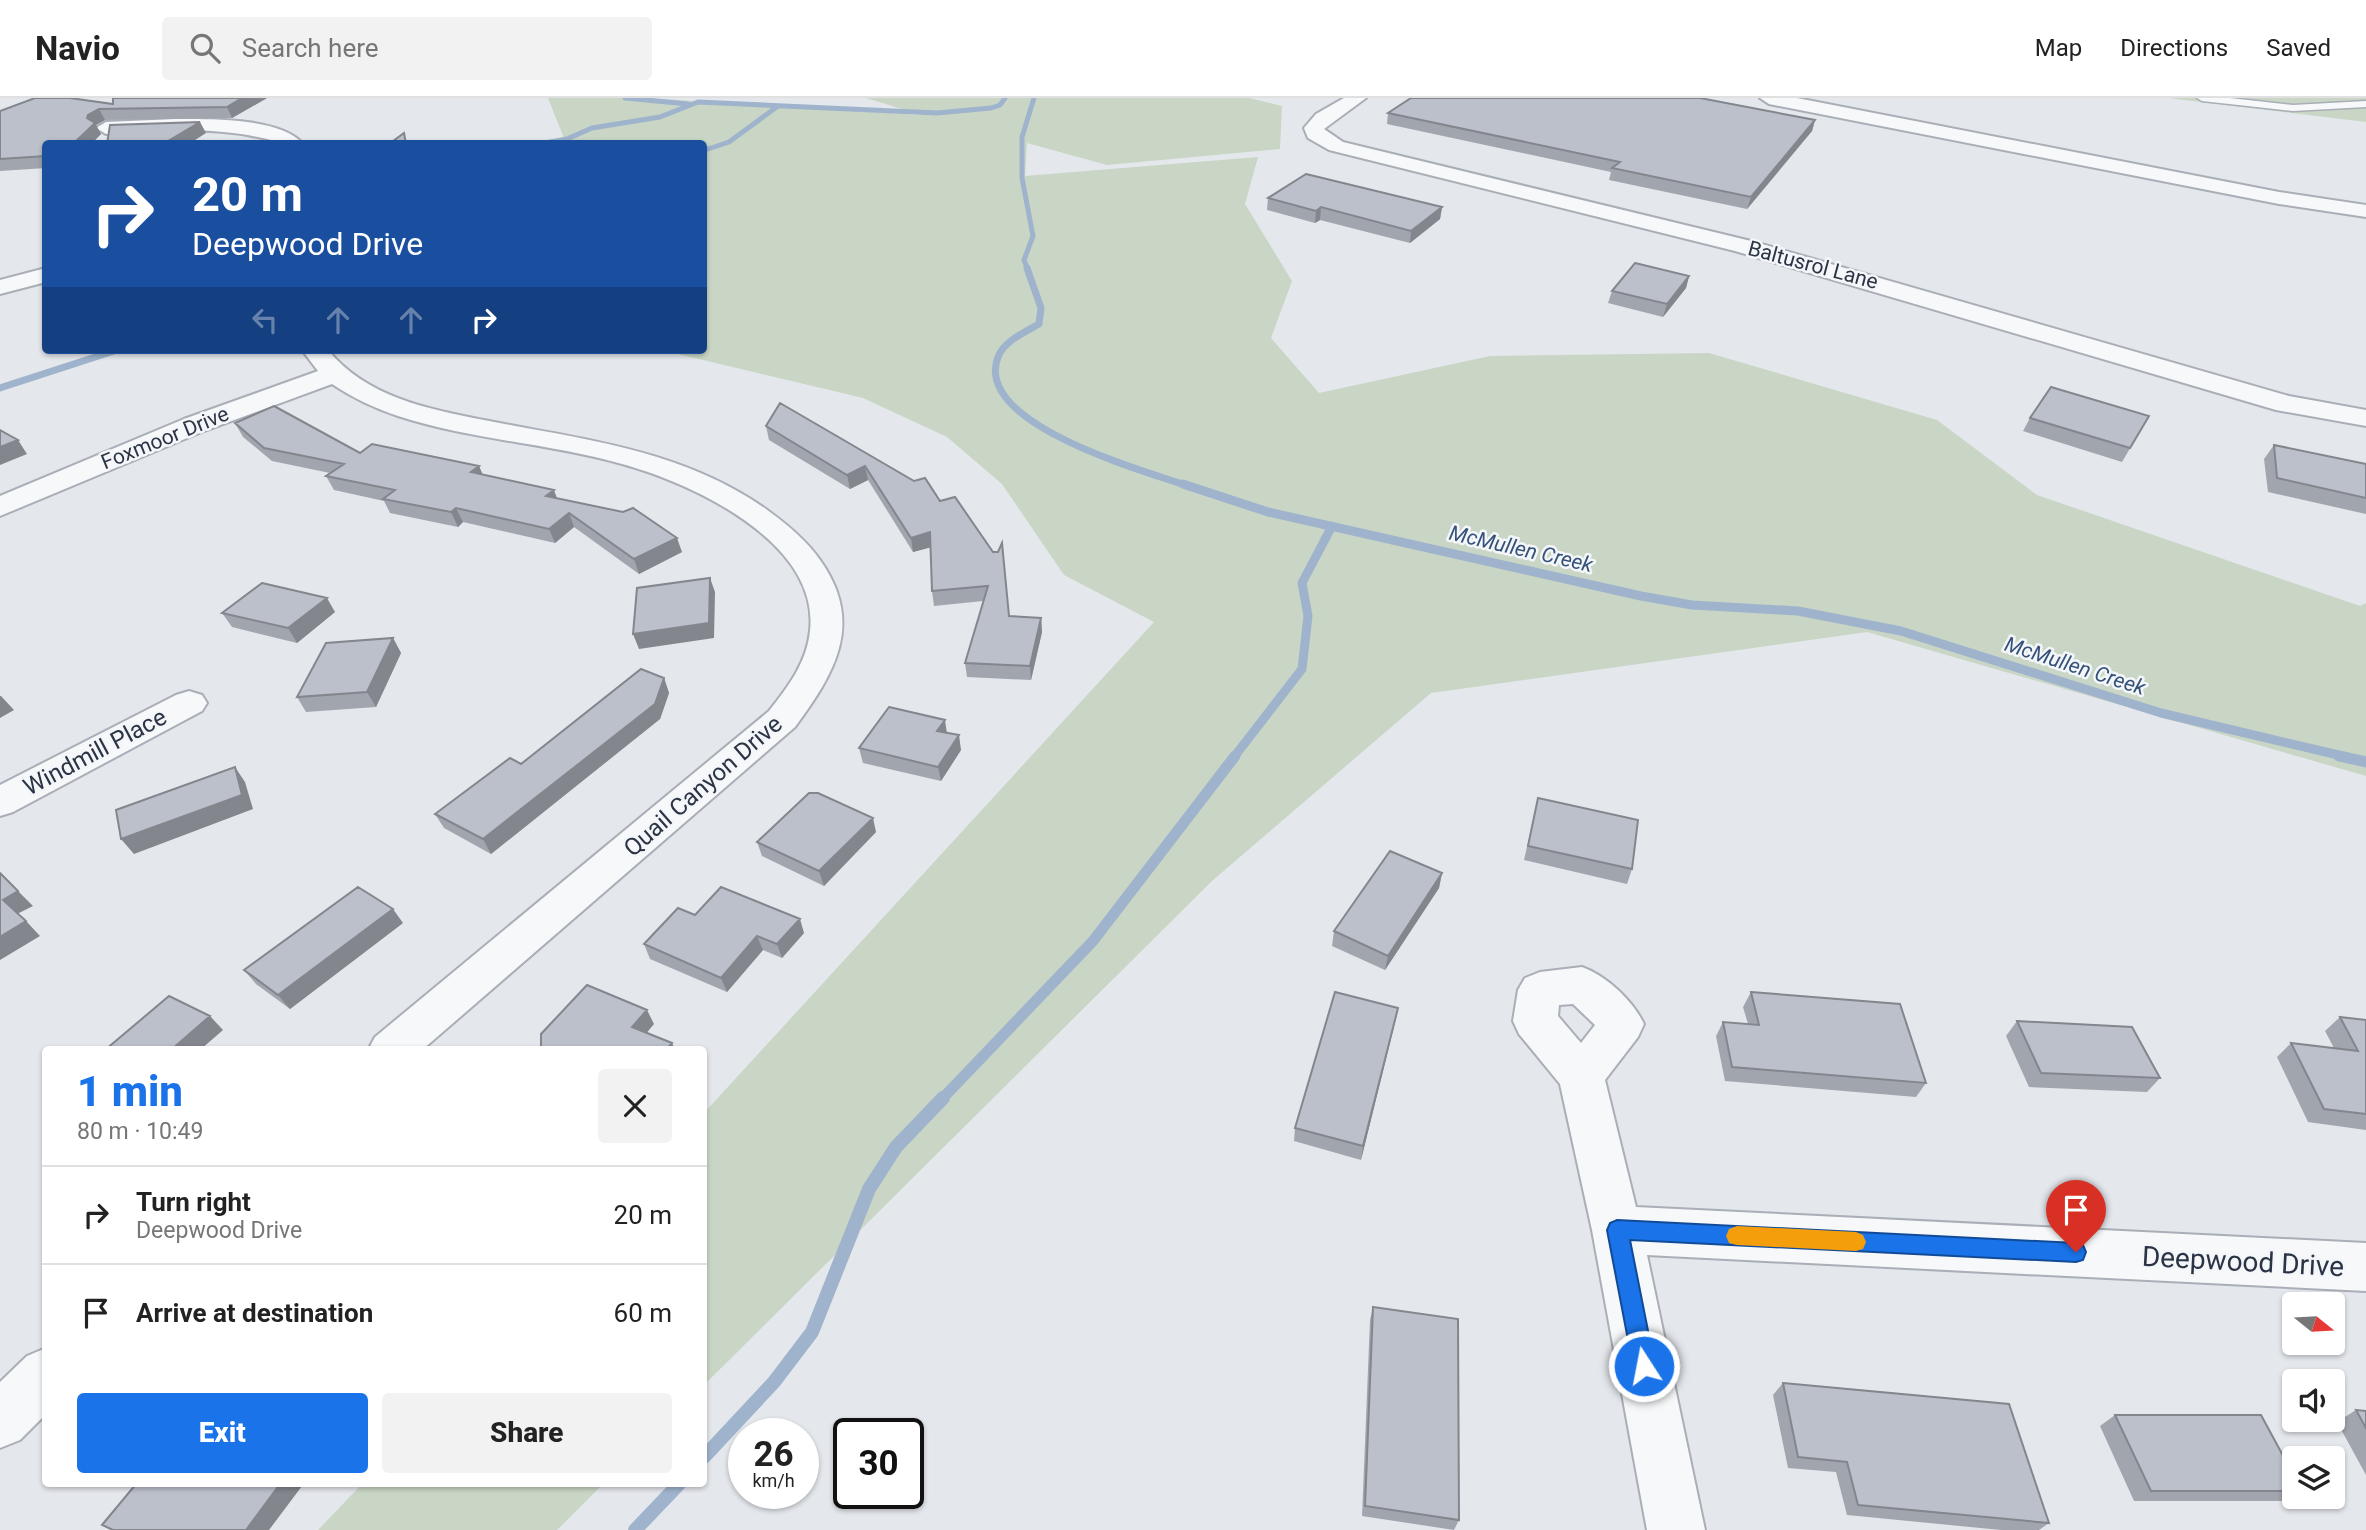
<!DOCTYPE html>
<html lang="en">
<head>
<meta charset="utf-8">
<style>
  :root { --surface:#fff; --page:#f2f2f2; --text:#222; --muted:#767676; --line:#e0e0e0; --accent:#1a73e8 }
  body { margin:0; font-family:Roboto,sans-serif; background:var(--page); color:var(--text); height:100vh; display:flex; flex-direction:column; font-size:26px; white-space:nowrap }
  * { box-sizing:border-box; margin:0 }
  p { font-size:23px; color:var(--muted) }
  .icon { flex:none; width:38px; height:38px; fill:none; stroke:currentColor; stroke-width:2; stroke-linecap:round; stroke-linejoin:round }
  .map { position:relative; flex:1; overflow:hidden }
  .sheet { position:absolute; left:42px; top:948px; width:665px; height:441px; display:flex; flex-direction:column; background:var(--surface); border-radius:7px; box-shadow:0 2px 5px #0004 }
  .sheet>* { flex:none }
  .guide { position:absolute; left:42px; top:42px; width:665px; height:214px; border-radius:7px; box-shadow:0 2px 5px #0004; background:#1a4fa0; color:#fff; overflow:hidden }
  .needle { width:46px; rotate:108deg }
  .buttons { position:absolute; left:2282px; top:1194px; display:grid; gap:14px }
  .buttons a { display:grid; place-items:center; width:63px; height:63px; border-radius:7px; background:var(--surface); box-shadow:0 2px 5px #0004; font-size:35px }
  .speed { position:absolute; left:728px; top:1320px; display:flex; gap:14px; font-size:35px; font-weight:700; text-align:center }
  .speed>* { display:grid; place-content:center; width:91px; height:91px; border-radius:50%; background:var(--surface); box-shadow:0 2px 5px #0004; line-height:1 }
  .speed small { font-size:18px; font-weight:400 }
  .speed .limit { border:4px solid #111; border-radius:10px; background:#fff; color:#111 }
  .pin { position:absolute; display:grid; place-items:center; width:60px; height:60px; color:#fff; margin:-72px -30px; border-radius:50% 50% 50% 0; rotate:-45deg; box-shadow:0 0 7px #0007 }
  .pin .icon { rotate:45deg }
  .me { position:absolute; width:77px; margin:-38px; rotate:349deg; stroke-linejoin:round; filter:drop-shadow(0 0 5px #0008) }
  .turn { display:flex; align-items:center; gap:24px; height:147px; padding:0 35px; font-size:32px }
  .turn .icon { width:91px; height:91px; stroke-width:2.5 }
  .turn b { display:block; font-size:49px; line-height:60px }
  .lanes { display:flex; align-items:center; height:66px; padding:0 35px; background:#0003; justify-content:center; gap:35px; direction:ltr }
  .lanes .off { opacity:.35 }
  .round { display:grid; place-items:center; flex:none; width:74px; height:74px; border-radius:7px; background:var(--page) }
  .head { display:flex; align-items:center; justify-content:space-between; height:119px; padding:0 35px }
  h1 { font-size:42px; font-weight:800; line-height:52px; color:var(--accent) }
  .cta { display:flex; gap:14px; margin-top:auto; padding:14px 35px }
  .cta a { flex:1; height:80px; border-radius:7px; background:var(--accent); color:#fff; font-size:28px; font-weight:800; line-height:80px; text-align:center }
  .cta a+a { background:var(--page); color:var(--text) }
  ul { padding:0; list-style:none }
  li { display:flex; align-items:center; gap:21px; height:98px; padding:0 35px; border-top:2px solid var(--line) }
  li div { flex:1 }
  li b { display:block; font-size:26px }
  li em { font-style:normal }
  header { display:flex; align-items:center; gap:42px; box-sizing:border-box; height:98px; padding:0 35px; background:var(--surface); border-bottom:2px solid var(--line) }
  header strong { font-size:33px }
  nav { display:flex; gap:38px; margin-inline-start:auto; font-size:24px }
  .search { width:490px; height:63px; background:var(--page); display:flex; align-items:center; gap:18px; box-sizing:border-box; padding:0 24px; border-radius:7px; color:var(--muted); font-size:26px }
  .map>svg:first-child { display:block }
  .green { fill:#c9d6c5 }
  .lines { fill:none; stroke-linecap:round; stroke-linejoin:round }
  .stream-far4 { stroke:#9fb4cc; stroke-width:5 }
  .stream-far3 { stroke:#9fb4cc; stroke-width:7 }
  .stream-far2 { stroke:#9fb4cc; stroke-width:9 }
  .stream-far1 { stroke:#9fb4cc; stroke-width:11 }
  .stream { stroke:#9fb4cc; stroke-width:14 }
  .lane-casing { stroke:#a9aeb7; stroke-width:3 }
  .street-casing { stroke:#a9aeb7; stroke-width:4 }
  .lane { fill:#f7f8fa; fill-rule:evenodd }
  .street { fill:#f7f8fa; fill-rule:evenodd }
  .wall { fill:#a1a5ae }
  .shaded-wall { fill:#83868d }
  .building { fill:#bbc0ca; stroke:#83868d; stroke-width:2 }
  .route { fill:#1a73e8; stroke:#114b97; stroke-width:2 }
  .slow { fill:#f59e0b }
  .labels { text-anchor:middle; stroke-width:5; stroke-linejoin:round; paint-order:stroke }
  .far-street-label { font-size:21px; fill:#2b3445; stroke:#f4f6f9 }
  .far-water-label { font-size:21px; font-style:italic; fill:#34527a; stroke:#f4f6f9 }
  .street-label { font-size:24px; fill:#2b3445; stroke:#f4f6f9 }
  .near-street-label { font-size:28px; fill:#2b3445; stroke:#f4f6f9 }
</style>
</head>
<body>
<header>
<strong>Navio</strong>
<div class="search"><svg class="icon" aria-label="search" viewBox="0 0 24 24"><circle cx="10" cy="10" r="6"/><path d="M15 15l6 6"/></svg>Search here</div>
<nav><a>Map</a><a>Directions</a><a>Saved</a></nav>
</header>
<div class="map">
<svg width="2366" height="1432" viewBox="0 0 2366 1432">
  <rect width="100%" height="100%" fill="#e4e7ec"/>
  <path class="green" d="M548,0H644L922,17L866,0H1249L1282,8L1280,51L1107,67L1027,45L1025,78L1258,59L1245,106L1292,183L1271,240L1319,295L1490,258L1709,255L1937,322L2037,397L2360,508L2366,505V678L1867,534L1431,595L1212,783L704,1287V1015L1154,524L1064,477L1002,386L947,339L863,300L661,252H704V46L566,45Z
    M2168,0H2366V24Z
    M362,1386H603L557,1432H318Z"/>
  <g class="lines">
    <path class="stream-far4" d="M625,0L688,6
      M539,46L567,41L592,30L660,19L698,4L937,15L991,10L1000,7L1005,0
      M704,57L705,52L729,44L778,8
      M1028,172L1024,162L1033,138L1022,80V39L1034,0"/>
    <path class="stream-far3" d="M1027,170L1041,210L1039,226C1025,234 1004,243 998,259C972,326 1145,373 1188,388
      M0,290L117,252"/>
    <path class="stream-far2" d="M1183,386L1268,414L1641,498L1692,507L1798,513L1901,533L2161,615L2347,659
      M1234,659L1302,571L1308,518L1302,485L1332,428"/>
    <path class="stream-far1" d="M2339,658L2366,664
      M941,1002L1093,843L1235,658"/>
    <path class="stream" d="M704,1359L774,1284L812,1234L869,1091L896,1049L943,1000
      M635,1432L679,1386"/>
    <defs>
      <path id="lane" d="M2197,0H2230L2293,7L2366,3V9L2293,13L2202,3Z"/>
      <path id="street" d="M1344,0H1366L1324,31L1343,44L1751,143L2289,298L2366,312V328L2276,312L1735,153L1329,52L1308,40L1304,30L1316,16Z
        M1760,0H1797L2279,94L2366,107V119L2279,106L1769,6Z
        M175,21C207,21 281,19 303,46C278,46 257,37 233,35C191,30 148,33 106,36L96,30L106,24Z
        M46,170V184L0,196V182Z
        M302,252H328C366,299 428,311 484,322C585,342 685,352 770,414C789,428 807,443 820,462C865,525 835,575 795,629L422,952H368L375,939L769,613C788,589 807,564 810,533C820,444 692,385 622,366C549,345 471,342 398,318C374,310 353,300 332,286L204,333L0,418V398L184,321L318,273Z
        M189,593L202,597L207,605L202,613L13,714L0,718V687L176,597Z
        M1582,869C1607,878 1633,903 1644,926L1638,939L1605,982L1636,1109L2366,1145V1193L1647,1157L1705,1432H1647L1592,1132L1560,986L1519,936L1513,923L1518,892L1525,880L1540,874ZM1573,906L1595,927L1581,945L1558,918L1559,907Z
        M46,1250V1316L20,1342L0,1350V1284L27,1258Z"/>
    </defs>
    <use href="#lane" class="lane-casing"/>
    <use href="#street" class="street-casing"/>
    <use href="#lane" class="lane"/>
    <use href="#street" class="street"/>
  </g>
  <path class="wall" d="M267,0L232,20L105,22L96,27L101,36L91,46H46V70L0,73V13L113,6Z
    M1388,15L1815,22L1812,33L1747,111L1609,82L1611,74L1387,26Z
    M1268,100L1442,109L1440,121L1410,145L1320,122L1315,125L1267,112Z
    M1689,178L1686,190L1663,219L1608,205L1612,193Z
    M2149,318L2122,364L2023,333L2030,320Z
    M235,325L360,355L479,368L482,376L557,400L682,454L639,476L574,429L555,445L463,424L458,429L390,415L384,403L334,392L326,378L330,375L272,363L243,339Z
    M766,328L914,383L1009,518L1041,520L1042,534L1031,582L967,579L965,565L983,503L934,508L932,493L931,449L913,454L868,382L850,391L769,342Z
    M2274,347L2366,366V416L2268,394L2264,361Z
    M335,514L297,545L232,529L222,515Z
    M393,540L401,555L376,609L306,614L297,599Z
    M664,580L669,595L660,621L491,756L444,730L435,716L521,666Z
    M947,635L961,652L941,683L863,665L859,650Z
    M1538,700L1632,771L1627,786L1524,762Z
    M876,734L824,788L762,758L757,744Z
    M1442,775L1439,790L1385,872L1332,848L1334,833Z
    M695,817L804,835L782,860L763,852L727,894L650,861L644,846Z
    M403,825L290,911L256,886L244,872Z
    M1751,894L1926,985L1916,999L1725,983L1716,938L1723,924L1748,926L1743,909Z
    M2340,919L2366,922V1032L2308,1024L2277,959L2291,945L2334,950L2325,933Z
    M2017,923L2160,980L2147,994L2029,989L2006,938Z
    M1395,924L1361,1062L1294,1043L1295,1030Z
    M1373,1209L1459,1422L1454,1432L1362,1418L1370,1222Z
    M1783,1285L2049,1425L2039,1432H2001L1847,1417L1836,1374L1788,1370L1773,1297Z
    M2356,1312L2366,1313V1377L2337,1324Z
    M2115,1317L2294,1378V1397L2283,1403H2134L2100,1328Z"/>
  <path class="shaded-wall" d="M242,0H267L232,20L227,9Z
    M99,11L105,22L96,27L101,36L91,46H73L88,17Z
    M1815,22L1812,33L1747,111L1751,99Z
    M200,24L206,35L189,46H163Z
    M1321,109L1320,122L1315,125L1316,113Z
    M1442,109L1440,121L1410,145L1411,133Z
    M1689,178L1686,190L1663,219L1667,206Z
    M18,342L27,356L0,367V349Z
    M479,368L485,382L471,374Z
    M865,368L868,382L850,391L847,377Z
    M554,392L559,406L546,398Z
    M456,410L463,424L458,429L451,414Z
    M569,415L574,429L555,445L549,431Z
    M930,434L932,449L913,454L911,440Z
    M677,440L682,454L639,476L634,461Z
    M710,480L715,494L714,540L639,551L633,536Z
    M327,500L335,514L297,545L288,530Z
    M1041,520L1042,534L1031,582L1030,568Z
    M393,540L401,555L376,609L367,594Z
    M664,580L669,595L660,621L491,756L483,741Z
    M0,598H1L14,612L0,620Z
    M945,622L947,636L937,633Z
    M959,637L961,652L941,683L938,669Z
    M235,669L245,684L253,711L134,756L121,741Z
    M873,720L876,734L824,788L819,773Z
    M1442,775L1439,790L1385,872L1388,858Z
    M18,793L33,808L17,816L3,802Z
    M393,811L403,825L290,911L278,897Z
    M800,821L804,835L782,860L777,846Z
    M26,823L40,838L0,862V839Z
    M757,838L763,852L727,894L721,880Z
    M1398,910L1395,924L1361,1062L1363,1048Z
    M647,912L654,926L640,943L632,929Z
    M210,918L223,932L200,952H171Z
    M672,945L675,952H666Z
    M280,1386H299L302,1388L269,1432H246Z"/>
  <path class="building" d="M35,0H70L113,6V0H242L227,9L99,11L88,17L87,20L95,25L73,46H46V58L0,61V13Z
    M1411,0H1700L1815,22L1751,99L1612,70L1620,64L1388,15Z
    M200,24L163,46H107L110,27Z
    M404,35L406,46H389Z
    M1306,76L1442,109L1411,133L1321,109L1316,113L1268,100Z
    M1635,165L1689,178L1667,206L1612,193Z
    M2051,289L2149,318L2130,350L2030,320Z
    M780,305L914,383L925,380L940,403L955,399L993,454H998L1002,445L1009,518L1041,520L1030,568L965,565L988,488L932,493L930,434L911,440L865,368L847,377L766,328Z
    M274,308L360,355L372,346L479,368L471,374L554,392L546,398L623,414L633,410L677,440L634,461L569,415L549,431L456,410L451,414L383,401L395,392L326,378L344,366L264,350L235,325Z
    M0,332L18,342L0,349Z
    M2274,347L2366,366V400L2277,380Z
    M710,480L709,525L633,536L637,490Z
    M262,485L327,500L288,530L222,515Z
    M393,540L367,594L297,599L326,545Z
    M641,571L664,580L655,606L483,741L435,716L510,660L521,666Z
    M889,609L945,622L937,633L959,637L938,669L859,650Z
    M235,669L242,697L121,741L116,712Z
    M809,695H818L873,720L819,773L757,744Z
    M1538,700L1638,722L1632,771L1528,748Z
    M1390,753L1442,775L1388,858L1334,833Z
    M0,775L18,793L3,802L26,823L0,839Z
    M358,789L393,811L278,897L244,872Z
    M721,789L800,821L777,846L757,838L721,880L644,846L678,810L695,817Z
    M587,887L647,912L632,929L672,945L666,952H543L541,951V936Z
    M1335,894L1398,910L1363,1048L1295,1030Z
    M1751,894L1900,906L1926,985L1732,969L1723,924L1759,927Z
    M169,898L210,918L171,952H105Z
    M2340,919L2366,922V1016L2324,1011L2291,945L2358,953Z
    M2017,923L2132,929L2160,980L2041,975Z
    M1373,1209L1458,1221L1459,1422L1365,1408Z
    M1783,1285L2009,1306L2049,1425L1858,1407L1847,1364L1798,1359Z
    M2356,1312L2366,1313V1330Z
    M2115,1317H2261L2294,1378V1393H2151Z
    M136,1386H280L246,1432H113L102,1427Z"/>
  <path class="route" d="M1617,1122L2076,1145L2083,1147L2086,1154L2083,1162L2076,1164L1630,1142L1655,1268L1652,1276L1644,1279L1636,1276L1633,1268L1607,1132L1610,1125Z"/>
  <path class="slow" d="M1737,1128L1856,1134L1863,1137L1866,1144L1863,1151L1856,1153L1737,1147L1729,1145L1726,1138L1729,1131Z"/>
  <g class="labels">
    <g class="far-street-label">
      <text transform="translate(1813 167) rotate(15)" y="7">Baltusrol Lane</text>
      <text transform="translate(165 340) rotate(-22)" y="7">Foxmoor Drive</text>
    </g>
    <g class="far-water-label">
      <text transform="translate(1521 451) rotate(13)" y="7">McMullen Creek</text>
      <text transform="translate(2075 568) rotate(18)" y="7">McMullen Creek</text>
    </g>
    <g class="street-label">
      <text transform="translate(95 654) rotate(-28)" y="8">Windmill Place</text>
      <text transform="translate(703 688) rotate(-41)" y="8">Quail Canyon Drive</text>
    </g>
    <g class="near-street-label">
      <text transform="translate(2243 1163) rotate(3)" y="10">Deepwood Drive</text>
    </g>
  </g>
</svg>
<div class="buttons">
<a><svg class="needle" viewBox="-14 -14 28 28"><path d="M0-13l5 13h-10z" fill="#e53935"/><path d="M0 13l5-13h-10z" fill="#767676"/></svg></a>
<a><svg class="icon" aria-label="sound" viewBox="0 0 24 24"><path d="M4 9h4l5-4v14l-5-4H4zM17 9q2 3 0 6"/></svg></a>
<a><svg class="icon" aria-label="layers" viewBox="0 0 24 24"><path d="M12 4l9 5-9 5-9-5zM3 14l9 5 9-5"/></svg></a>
</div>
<div class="speed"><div>26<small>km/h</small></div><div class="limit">30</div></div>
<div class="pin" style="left:2076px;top:1154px;background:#d93025"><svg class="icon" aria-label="arrive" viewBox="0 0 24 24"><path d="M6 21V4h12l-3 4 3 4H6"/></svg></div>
<svg class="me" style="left:1644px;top:1268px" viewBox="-20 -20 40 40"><circle r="17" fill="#1a73e8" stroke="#fff" stroke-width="3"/><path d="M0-11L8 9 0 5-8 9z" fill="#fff"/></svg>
<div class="guide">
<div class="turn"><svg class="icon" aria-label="right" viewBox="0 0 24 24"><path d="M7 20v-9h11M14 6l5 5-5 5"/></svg><div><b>20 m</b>Deepwood Drive</div></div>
<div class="lanes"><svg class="icon off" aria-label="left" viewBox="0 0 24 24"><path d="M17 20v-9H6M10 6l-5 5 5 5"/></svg><svg class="icon off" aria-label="ahead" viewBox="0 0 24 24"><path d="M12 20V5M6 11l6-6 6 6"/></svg><svg class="icon off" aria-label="ahead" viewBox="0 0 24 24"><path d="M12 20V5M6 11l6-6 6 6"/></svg><svg class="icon" aria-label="right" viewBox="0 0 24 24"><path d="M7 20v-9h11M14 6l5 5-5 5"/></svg></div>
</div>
<section class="sheet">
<div class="head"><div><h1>1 min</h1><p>80 m · 10:49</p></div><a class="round"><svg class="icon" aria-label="close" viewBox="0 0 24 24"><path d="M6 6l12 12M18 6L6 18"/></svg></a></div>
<ul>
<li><svg class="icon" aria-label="right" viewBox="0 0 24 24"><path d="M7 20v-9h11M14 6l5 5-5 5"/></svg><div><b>Turn right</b><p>Deepwood Drive</p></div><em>20 m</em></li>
<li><svg class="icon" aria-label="arrive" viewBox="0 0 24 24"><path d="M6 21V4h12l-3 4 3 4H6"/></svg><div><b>Arrive at destination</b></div><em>60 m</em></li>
</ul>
<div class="cta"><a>Exit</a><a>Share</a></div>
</section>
</div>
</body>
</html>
